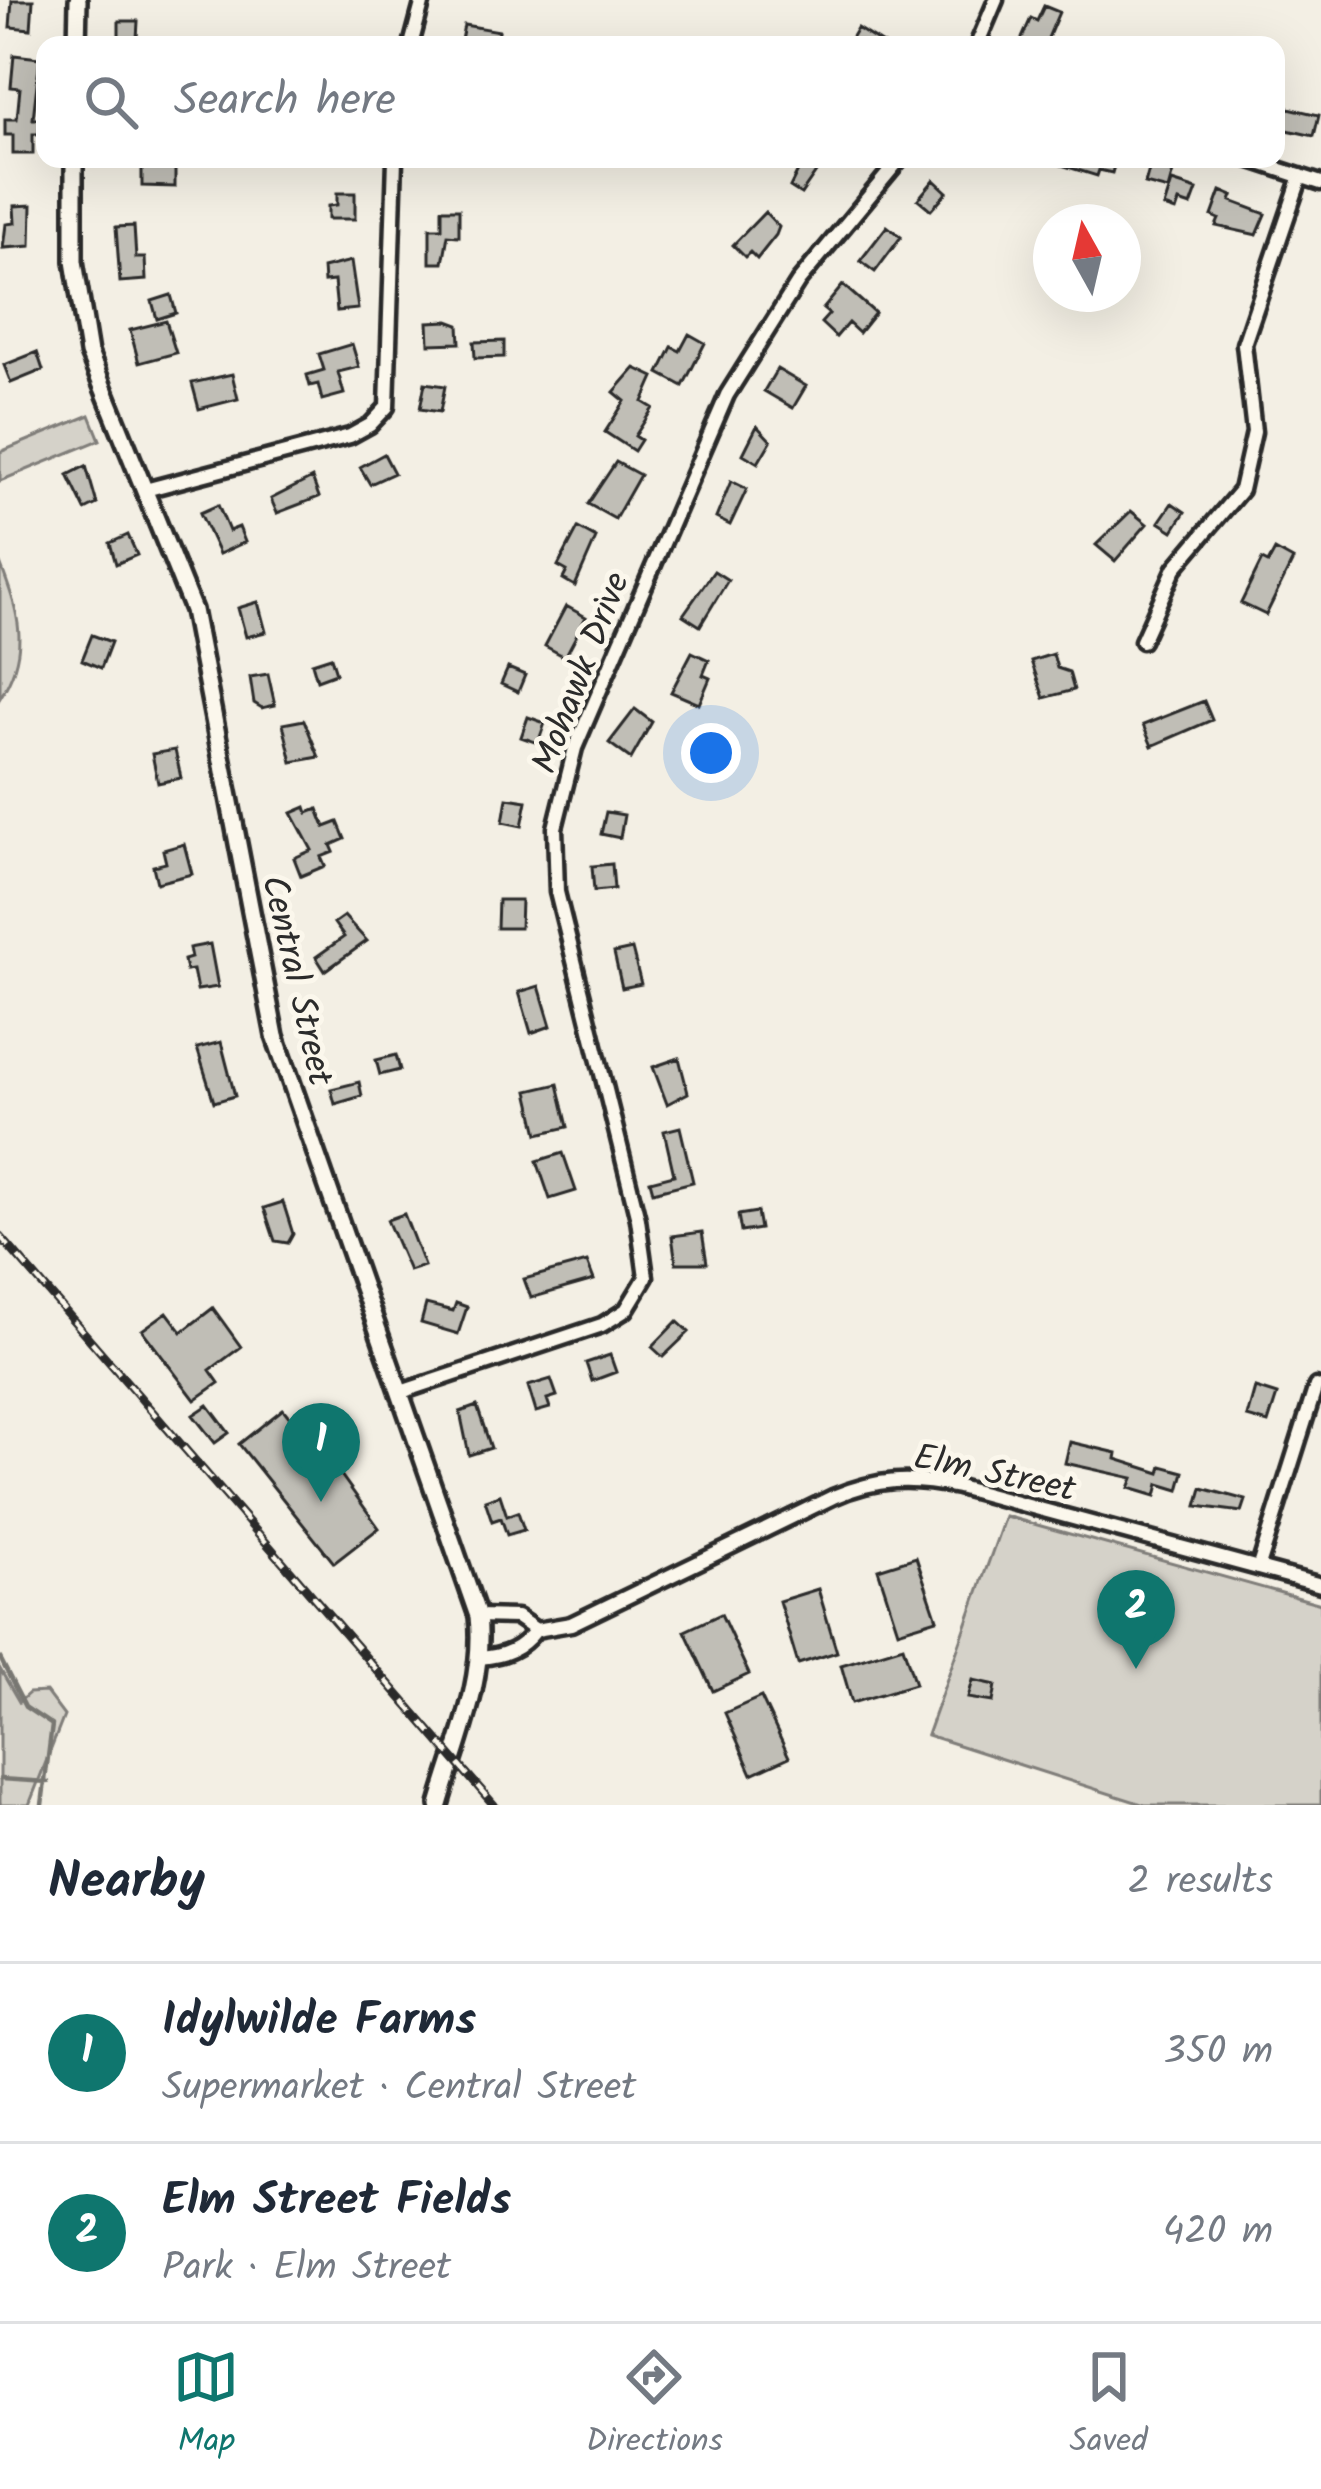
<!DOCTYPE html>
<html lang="en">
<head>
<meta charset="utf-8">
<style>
	:root { --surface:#fff; --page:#f6f6f7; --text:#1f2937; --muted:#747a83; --line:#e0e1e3; --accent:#0f766e }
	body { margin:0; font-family:Kalam,sans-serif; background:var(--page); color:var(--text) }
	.compass { position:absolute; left:1033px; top:204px; width:108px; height:108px; border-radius:50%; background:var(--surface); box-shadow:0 12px 48px #0002; rotate:352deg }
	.you { position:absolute; left:711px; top:753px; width:42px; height:42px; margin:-30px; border:9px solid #fff; border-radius:50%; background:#1a73e8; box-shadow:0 0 0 18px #1a73e833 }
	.badge { display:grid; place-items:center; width:78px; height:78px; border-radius:50%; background:var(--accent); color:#fff; font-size:39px; font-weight:700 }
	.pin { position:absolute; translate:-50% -99px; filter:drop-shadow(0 3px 6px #0008) }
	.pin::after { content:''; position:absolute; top:63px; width:42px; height:36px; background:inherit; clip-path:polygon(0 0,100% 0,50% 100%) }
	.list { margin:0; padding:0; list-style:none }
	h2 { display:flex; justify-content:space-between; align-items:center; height:156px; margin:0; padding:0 48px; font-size:51px }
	h2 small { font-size:39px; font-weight:400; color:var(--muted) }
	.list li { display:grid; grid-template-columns:78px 1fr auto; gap:36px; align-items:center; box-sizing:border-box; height:180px; padding:0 48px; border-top:3px solid var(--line) }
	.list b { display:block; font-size:45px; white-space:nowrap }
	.list p { margin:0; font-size:39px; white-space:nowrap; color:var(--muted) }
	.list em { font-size:39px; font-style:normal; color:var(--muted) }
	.icon { flex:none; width:66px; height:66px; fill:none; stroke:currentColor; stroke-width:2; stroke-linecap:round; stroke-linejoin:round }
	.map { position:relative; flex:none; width:1321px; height:1805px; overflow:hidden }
	.search { position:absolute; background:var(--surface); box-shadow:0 12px 48px #0002; left:36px; right:36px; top:36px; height:132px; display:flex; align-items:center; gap:30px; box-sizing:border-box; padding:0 42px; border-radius:24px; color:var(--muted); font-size:45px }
	.sheet { height:516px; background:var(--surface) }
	nav { display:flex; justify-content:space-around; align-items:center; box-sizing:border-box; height:168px; border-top:3px solid var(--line); background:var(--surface); font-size:33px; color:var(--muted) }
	nav a { display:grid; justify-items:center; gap:6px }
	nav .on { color:var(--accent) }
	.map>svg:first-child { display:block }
	.green { fill:#d5d2c9; stroke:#807e7a; stroke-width:3 }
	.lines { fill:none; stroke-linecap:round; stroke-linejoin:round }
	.stream { stroke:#787772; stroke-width:4.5 }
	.building { fill:#c0beb6; stroke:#2b2b2b; stroke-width:3 }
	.minor-casing { stroke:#2b2b2b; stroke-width:21 }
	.tertiary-casing { stroke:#2b2b2b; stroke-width:24 }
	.minor { stroke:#fbf7ec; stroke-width:12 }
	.tertiary { stroke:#fbf7ec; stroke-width:15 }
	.rail-casing { stroke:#2b2b2b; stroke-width:9 }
	.rail { stroke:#fbf7ec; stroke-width:4.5; stroke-dasharray:14; stroke-linecap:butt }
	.labels { text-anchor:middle; stroke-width:10; stroke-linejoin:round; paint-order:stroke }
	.street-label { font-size:36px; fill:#2b2b2b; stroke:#fbf7ec }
</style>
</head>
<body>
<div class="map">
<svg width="1321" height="1805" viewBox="0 0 1321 1805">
	<rect width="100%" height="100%" fill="#f3efe4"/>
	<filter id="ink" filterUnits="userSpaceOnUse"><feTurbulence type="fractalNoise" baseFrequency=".00833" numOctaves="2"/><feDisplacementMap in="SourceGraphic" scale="24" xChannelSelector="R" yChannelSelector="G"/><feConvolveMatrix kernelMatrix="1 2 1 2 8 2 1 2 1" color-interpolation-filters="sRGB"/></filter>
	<g filter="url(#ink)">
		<path class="green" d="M90,415L100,440L0,481V452Z
			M0,563C19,613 31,650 0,698Z
			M1005,1516L1321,1604V1805H1145L927,1735Z
			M0,1669L19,1702L29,1693L46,1692L64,1716L29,1805H0Z"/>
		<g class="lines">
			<path class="stream" d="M0,1658L25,1707L52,1725L42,1805
				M0,1779L48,1782"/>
		</g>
		<path class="building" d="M12,0H33L31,29L10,27Z
			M1044,6L1059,12L1045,45H1019L1031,18L1037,21Z
			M119,21H138L137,39H119Z
			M464,25L499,31L496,45H460Z
			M857,28L884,45H847Z
			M14,55L40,58L33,119H40L39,134H33V154H13V135H5V119H17L20,88L11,87Z
			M1276,105L1319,115L1314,136L1283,129L1276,123Z
			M151,159H175V187L142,186V166H151Z
			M804,159H825L801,194L790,187Z
			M1042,159H1116L1112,173L1099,170L1097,176Z
			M1150,166L1173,172L1168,190L1145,184Z
			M934,180L947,192L931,210L918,199Z
			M1172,182L1197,190L1191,206L1179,202L1176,211L1164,207Z
			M1221,191L1233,196L1231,201L1266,214L1257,235L1216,226L1219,219L1212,216Z
			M337,193H355V219H328V206L337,205Z
			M32,205L31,246L3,248L6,224L15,223L14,206Z
			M442,209H459V236L448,235L443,263H430V228H442Z
			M765,212L779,227L776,235L757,259L750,252L745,257L733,245Z
			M134,226L136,258H145L146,280L120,282L116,227Z
			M887,226L901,237L875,272L860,261Z
			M351,261L358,309L337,311L334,281L324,282L323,268Z
			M843,285L875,313L859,333L848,323L836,337L821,323L829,314L823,309Z
			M171,295L176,313L157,319L152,301Z
			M166,321L176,353L139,363L130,330Z
			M448,321L459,325L460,343L429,344L428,322Z
			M689,334L705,343L683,386L659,373L672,347L680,351Z
			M504,341V357L475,358L474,342Z
			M352,344L359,367L338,372L344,394L322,400L318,384L310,386L307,375L324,370L319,354Z
			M37,352L43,370L11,383L4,365Z
			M635,368L654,377L643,402L653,408L635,436L641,440L634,451L605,432L625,401L614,392Z
			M777,369L806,386L793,408L764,391Z
			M232,374L238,399L199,409L192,383Z
			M425,383L445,386L440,412L420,409Z
			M757,426L771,441L758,463L743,454Z
			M384,454L394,473L370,484L360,467Z
			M616,462L640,475L615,519L588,504Z
			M86,466L97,504L85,510L68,475Z
			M312,478L319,497L277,513L271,499Z
			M731,481L747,489L730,525L716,518Z
			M1172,503L1185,512L1173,531L1159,522Z
			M218,505L229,531L239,527L245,542L219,554L200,513Z
			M1131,511L1147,524L1115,561L1096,545Z
			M578,528L596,538L575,586L563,579L567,571L558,566Z
			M128,535L137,555L116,564L110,543Z
			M1275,550L1293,560L1266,615L1241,603L1262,560L1268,563Z
			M714,571L728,580L700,626L683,615Z
			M258,602L266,632L246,637L238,608Z
			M566,606L586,617L565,657L545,646Z
			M92,635L111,642L101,668L82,660Z
			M692,652L709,660L703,675L710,678L699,704L671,692Z
			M1053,654L1057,668L1069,672L1074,690L1044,698L1031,661Z
			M331,657L336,673L317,680L312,663Z
			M508,668L525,675L518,692L501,684Z
			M268,674L275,705L262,708L254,703L250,677Z
			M1204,701L1212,720L1152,746L1143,725Z
			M635,709L652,722L631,759L609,743Z
			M528,717L545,723L538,743L521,737Z
			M304,720L319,757L292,762L283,724Z
			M175,750L181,778L158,783L152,754Z
			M507,798L527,801L522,826L503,822Z
			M306,807L308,813L318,809L325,827L338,822L345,839L331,845L334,852L321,857L325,866L301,876L294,858L312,850L292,813Z
			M606,812L624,815L620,838L601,834Z
			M184,844L192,874L157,883L153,866L166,863L163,850Z
			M612,864L614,889L594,891L592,866Z
			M498,900H521L520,928H497Z
			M344,916L367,941L325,971L316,957L344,937L334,923Z
			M210,944L218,987L197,990L193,970L186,971L184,960L191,958L189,948Z
			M632,949L641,984L622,988L614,953Z
			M539,986L551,1026L531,1033L519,992Z
			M221,1042L235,1096L214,1102L197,1048Z
			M396,1055L400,1070L380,1075L376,1060Z
			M679,1058L688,1093L667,1104L653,1067Z
			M359,1082L362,1096L335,1104L331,1089Z
			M558,1084L568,1127L538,1134L528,1091Z
			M680,1127L693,1182L653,1192L650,1181L674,1175L664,1131Z
			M563,1153L576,1191L550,1199L537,1161Z
			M283,1202L293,1234L288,1243L275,1241L264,1208Z
			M757,1212L760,1229L741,1232L738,1215Z
			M404,1214L424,1266L409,1271L387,1220Z
			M702,1232L707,1263H676L672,1236Z
			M587,1262L594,1280L531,1298L524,1279Z
			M456,1303L467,1307L458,1334L421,1323L426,1304L453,1311Z
			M213,1308L241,1347L210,1370L219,1383L195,1400L142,1330L167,1312L182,1332Z
			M677,1321L689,1332L663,1357L652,1347Z
			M610,1355L616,1372L592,1381L586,1363Z
			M551,1379L557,1396L547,1399L550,1408L536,1412L528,1386Z
			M1255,1388L1277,1395L1268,1423L1247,1417Z
			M208,1405L229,1433L215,1443L193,1415Z
			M477,1406L491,1448L469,1455L460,1412Z
			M283,1409L318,1453L323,1450L379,1528L334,1563L239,1444Z
			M1070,1442L1117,1453L1116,1459L1160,1473L1162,1466L1184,1472L1179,1490L1159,1484L1156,1496L1129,1488L1133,1478L1065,1463Z
			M1202,1488L1246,1500L1242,1512L1197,1506Z
			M500,1495L507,1516L518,1512L524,1530L507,1535L501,1518L492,1521L485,1500Z
			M916,1557L937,1619L898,1631L878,1569Z
			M818,1589L837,1652L798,1664L779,1601Z
			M721,1614L749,1674L713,1691L685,1631Z
			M903,1646L915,1684L852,1703L841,1665Z
			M973,1680L996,1685L993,1702L968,1698Z
			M761,1697L789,1757L752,1774L725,1713Z"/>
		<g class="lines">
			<defs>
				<path id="minor" d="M411,45L423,0
					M977,45L996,0
					M1248,159L1321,183
					M145,490L350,436L370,425L387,407L395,159
					M1142,641L1175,568L1241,490L1254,432L1244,344L1301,176
					M401,1392L602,1325L626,1310L646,1277L638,1219L557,892L555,828L575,748L727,395L798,282L900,159
					M1259,1566L1316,1386
					M478,1616L517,1617L536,1630L571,1624L833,1497C877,1478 911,1477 958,1487L1321,1585
					M480,1658C505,1656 521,1649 536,1630"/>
				<path id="tertiary" d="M77,45L78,0
					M74,159V261L89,353L193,610L275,1036L478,1616C485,1682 457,1742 439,1805"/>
			</defs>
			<use href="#minor" class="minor-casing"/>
			<use href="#tertiary" class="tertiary-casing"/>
			<use href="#minor" class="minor"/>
			<use href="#tertiary" class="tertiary"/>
			<defs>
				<path id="rail" d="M0,1236L494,1805"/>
			</defs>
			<use href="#rail" class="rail-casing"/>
			<use href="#rail" class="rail"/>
		</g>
	</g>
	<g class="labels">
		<g class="street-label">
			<text transform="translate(579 672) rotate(-69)" y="13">Mohawk Drive</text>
			<text transform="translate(299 980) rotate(77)" y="13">Central Street</text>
			<text transform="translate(995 1471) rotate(12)" y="13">Elm Street</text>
		</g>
	</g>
</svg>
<svg class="compass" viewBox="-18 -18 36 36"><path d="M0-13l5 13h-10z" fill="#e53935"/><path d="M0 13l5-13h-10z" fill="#747a83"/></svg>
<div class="you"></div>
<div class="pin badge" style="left:321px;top:1502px">1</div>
<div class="pin badge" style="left:1136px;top:1669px">2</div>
<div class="search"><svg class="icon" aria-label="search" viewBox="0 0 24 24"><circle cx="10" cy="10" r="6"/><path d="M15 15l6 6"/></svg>Search here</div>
</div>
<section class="sheet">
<h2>Nearby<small>2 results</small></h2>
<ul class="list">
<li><span class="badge">1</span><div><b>Idylwilde Farms</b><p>Supermarket · Central Street</p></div><em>350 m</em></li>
<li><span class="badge">2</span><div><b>Elm Street Fields</b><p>Park · Elm Street</p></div><em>420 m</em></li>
</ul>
</section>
<nav>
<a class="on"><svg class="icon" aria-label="map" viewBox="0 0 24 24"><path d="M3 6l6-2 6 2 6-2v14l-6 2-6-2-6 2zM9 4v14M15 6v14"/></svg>Map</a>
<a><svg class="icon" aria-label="directions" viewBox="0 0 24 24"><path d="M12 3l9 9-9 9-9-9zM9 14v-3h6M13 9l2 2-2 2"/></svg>Directions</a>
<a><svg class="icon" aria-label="saved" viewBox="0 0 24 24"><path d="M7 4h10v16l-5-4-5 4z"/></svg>Saved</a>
</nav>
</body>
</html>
